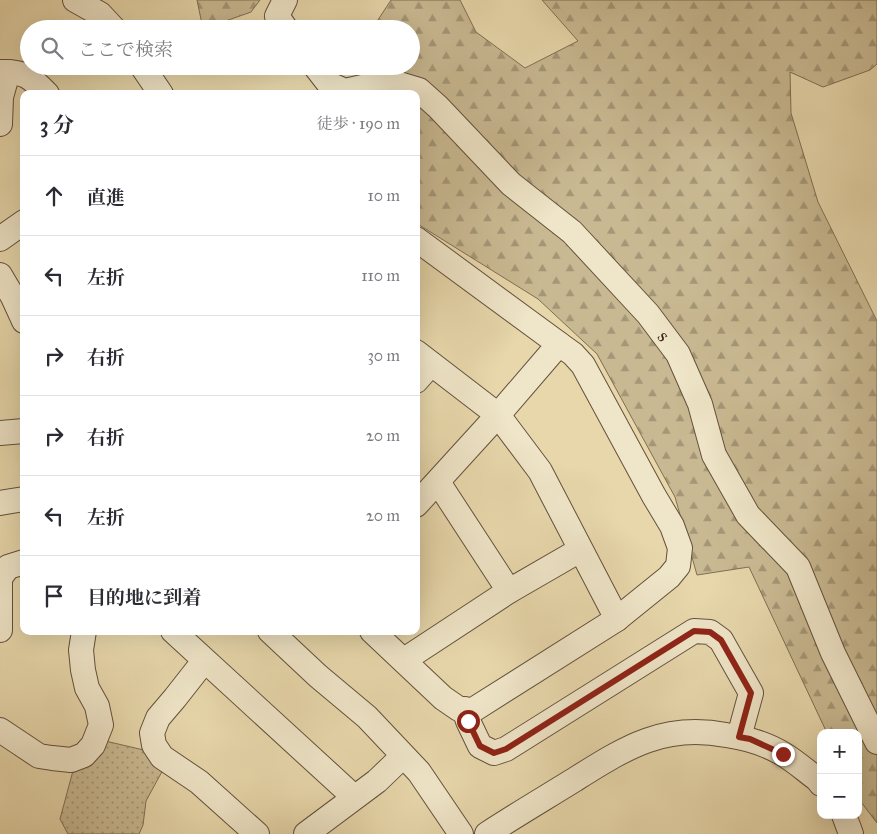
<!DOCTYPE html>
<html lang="ja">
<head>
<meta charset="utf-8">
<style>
	:root { --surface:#fff; --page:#f2f2f3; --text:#2b2b33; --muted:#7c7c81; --line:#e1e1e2 }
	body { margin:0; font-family:"IM FELL Great Primer","Noto Serif JP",serif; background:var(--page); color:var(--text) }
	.controls { position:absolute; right:15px; bottom:15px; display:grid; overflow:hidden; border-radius:10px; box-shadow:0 5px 20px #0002 }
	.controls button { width:45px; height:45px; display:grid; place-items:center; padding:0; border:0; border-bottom:1px solid var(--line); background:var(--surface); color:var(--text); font:25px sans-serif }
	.stop { position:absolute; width:15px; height:15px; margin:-11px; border:4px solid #8f2418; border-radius:50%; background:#fff }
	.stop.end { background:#8f2418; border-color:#fff; box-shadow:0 1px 5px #0008 }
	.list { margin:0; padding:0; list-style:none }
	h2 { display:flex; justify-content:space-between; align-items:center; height:65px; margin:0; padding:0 20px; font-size:21px }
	h2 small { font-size:16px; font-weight:400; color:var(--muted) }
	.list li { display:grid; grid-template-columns:32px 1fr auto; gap:15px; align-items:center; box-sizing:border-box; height:80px; padding:0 20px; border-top:1px solid var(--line) }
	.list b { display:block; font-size:19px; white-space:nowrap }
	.list em { font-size:16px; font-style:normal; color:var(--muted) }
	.icon { flex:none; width:28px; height:28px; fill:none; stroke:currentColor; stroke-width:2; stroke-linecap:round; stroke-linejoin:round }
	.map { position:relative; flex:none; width:877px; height:834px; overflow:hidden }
	.search { position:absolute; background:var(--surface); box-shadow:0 5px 20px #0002; left:20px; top:20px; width:400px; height:55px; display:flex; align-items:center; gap:12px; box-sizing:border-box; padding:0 18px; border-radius:28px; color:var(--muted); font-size:19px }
	.panel { position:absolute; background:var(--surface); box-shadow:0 5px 20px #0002; left:20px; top:90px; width:400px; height:545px; border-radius:10px }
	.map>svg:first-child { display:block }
	.grass { fill:url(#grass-dots); stroke:#806e54 }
	.forest { fill:url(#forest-firs); stroke:#806e54 }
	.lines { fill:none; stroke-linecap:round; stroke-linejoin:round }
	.minor-casing { stroke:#64513c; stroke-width:26 }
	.minor { stroke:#efe5c8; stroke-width:24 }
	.route { stroke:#8f2418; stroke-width:6 }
	.labels { text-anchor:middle; stroke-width:4.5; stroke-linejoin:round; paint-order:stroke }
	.street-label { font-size:20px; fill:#382417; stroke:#efe5c8 }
</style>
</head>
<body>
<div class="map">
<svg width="877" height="834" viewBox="0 0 877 834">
	<defs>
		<pattern id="grass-dots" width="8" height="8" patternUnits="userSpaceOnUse" patternTransform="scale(1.25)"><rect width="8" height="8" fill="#c9b992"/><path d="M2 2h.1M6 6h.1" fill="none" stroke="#a49676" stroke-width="1.8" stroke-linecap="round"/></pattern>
		<pattern id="forest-firs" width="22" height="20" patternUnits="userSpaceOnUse" patternTransform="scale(1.25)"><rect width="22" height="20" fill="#c9b992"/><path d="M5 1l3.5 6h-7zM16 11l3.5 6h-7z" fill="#a49676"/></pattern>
	</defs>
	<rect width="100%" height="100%" fill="#e7d7ab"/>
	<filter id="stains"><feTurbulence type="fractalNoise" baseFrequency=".004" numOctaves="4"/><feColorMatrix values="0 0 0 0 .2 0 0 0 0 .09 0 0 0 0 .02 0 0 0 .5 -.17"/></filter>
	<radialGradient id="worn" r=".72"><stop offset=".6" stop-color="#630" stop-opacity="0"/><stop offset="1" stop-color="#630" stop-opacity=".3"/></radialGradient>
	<path class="grass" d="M101,740L148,751L165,766L146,801L143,825L139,834H68L60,819L74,767Z"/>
	<path class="forest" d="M197,0H260L251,12L203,29Z
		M391,0H460L476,32L525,68L578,41L542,0H877V64L870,70L823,87L790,72L791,113L818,202L877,321V823L858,798V733H827L749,567L697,575L675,497L597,354L538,299L416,223V94H364L367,66H411V29H372Z"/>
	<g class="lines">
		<defs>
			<g id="minor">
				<path d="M75,0L100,14L114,29"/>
				<path d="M285,0L277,16L286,29"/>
				<path d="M142,66L161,94"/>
				<path id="s1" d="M315,66L329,84L345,91L389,81L419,90L438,107L511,184L572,232L648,314L678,354L700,404L714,455L748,515L798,567L833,653L877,742"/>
				<path d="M0,72C25,71 31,77 47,94"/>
				<path d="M0,124L1,97L8,72"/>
				<path d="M0,239L24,222"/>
				<path d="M416,239L559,344L498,415L416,505"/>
				<path d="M0,275L13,297L24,321"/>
				<path d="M416,352L498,415L540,471L617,619"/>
				<path d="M416,381L431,364"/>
				<path d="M0,433L24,431"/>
				<path d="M438,482L509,591"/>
				<path d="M0,503L24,499"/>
				<path d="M0,630V578L8,567L24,562"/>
				<path d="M173,631L354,797"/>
				<path d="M270,631L318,676L367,717L419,772L461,834"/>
				<path d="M372,631L443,698L459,709L473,710L617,619L669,577L678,566L680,548L672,526L654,496L583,365L573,354L559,344"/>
				<path d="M404,660L509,591L580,550"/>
				<path d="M204,661L175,698L158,718L152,733L154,745L162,757L199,782L257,834"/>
				<path d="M464,709L468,721L480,746L494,753L506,749L694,631L710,632L721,640L751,693L739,737"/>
				<path d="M0,730L39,756L52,758L71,760L84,755L93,745L101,725L97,706L87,688L83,670L81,650L84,631"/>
				<path d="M844,815L851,834"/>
				<path d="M306,834L377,781L403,756"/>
				<path d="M487,834C516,815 545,798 574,780C625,748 663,723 726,735C746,738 765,743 783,754C795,761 806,771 817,779L821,784"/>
			</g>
		</defs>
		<use href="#minor" class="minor-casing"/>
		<use href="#minor" class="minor"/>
	</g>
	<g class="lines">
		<path class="route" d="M468,721L480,746L494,753L506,749L694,631L710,632L721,640L751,693L739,737L750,739L783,754"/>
	</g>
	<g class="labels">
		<g class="street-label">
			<text dy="7" stroke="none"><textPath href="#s1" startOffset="465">s</textPath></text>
		</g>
	</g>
	<rect width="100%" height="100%" filter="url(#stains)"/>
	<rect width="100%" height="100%" fill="url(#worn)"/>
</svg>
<div class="controls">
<button>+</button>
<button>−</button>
</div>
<div class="stop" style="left:468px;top:721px"></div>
<div class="stop end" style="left:783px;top:754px"></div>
<div class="search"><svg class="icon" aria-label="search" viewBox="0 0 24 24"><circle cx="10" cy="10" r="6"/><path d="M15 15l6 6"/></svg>ここで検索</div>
<section class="panel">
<h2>3 分<small>徒歩 · 190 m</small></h2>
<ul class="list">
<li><svg class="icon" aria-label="ahead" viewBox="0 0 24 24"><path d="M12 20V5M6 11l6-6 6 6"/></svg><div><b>直進</b></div><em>10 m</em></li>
<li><svg class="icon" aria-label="left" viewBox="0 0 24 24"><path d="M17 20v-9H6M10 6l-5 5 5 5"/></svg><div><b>左折</b></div><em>110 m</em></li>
<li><svg class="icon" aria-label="right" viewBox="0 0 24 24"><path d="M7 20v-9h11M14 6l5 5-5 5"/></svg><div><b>右折</b></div><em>30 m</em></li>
<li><svg class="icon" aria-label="right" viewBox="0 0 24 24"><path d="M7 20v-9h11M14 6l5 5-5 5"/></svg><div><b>右折</b></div><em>20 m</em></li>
<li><svg class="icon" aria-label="left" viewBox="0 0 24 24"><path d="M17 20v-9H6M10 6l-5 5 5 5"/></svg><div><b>左折</b></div><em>20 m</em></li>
<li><svg class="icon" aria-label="arrive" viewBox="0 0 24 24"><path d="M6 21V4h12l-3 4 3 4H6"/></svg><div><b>目的地に到着</b></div></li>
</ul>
</section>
</div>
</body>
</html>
